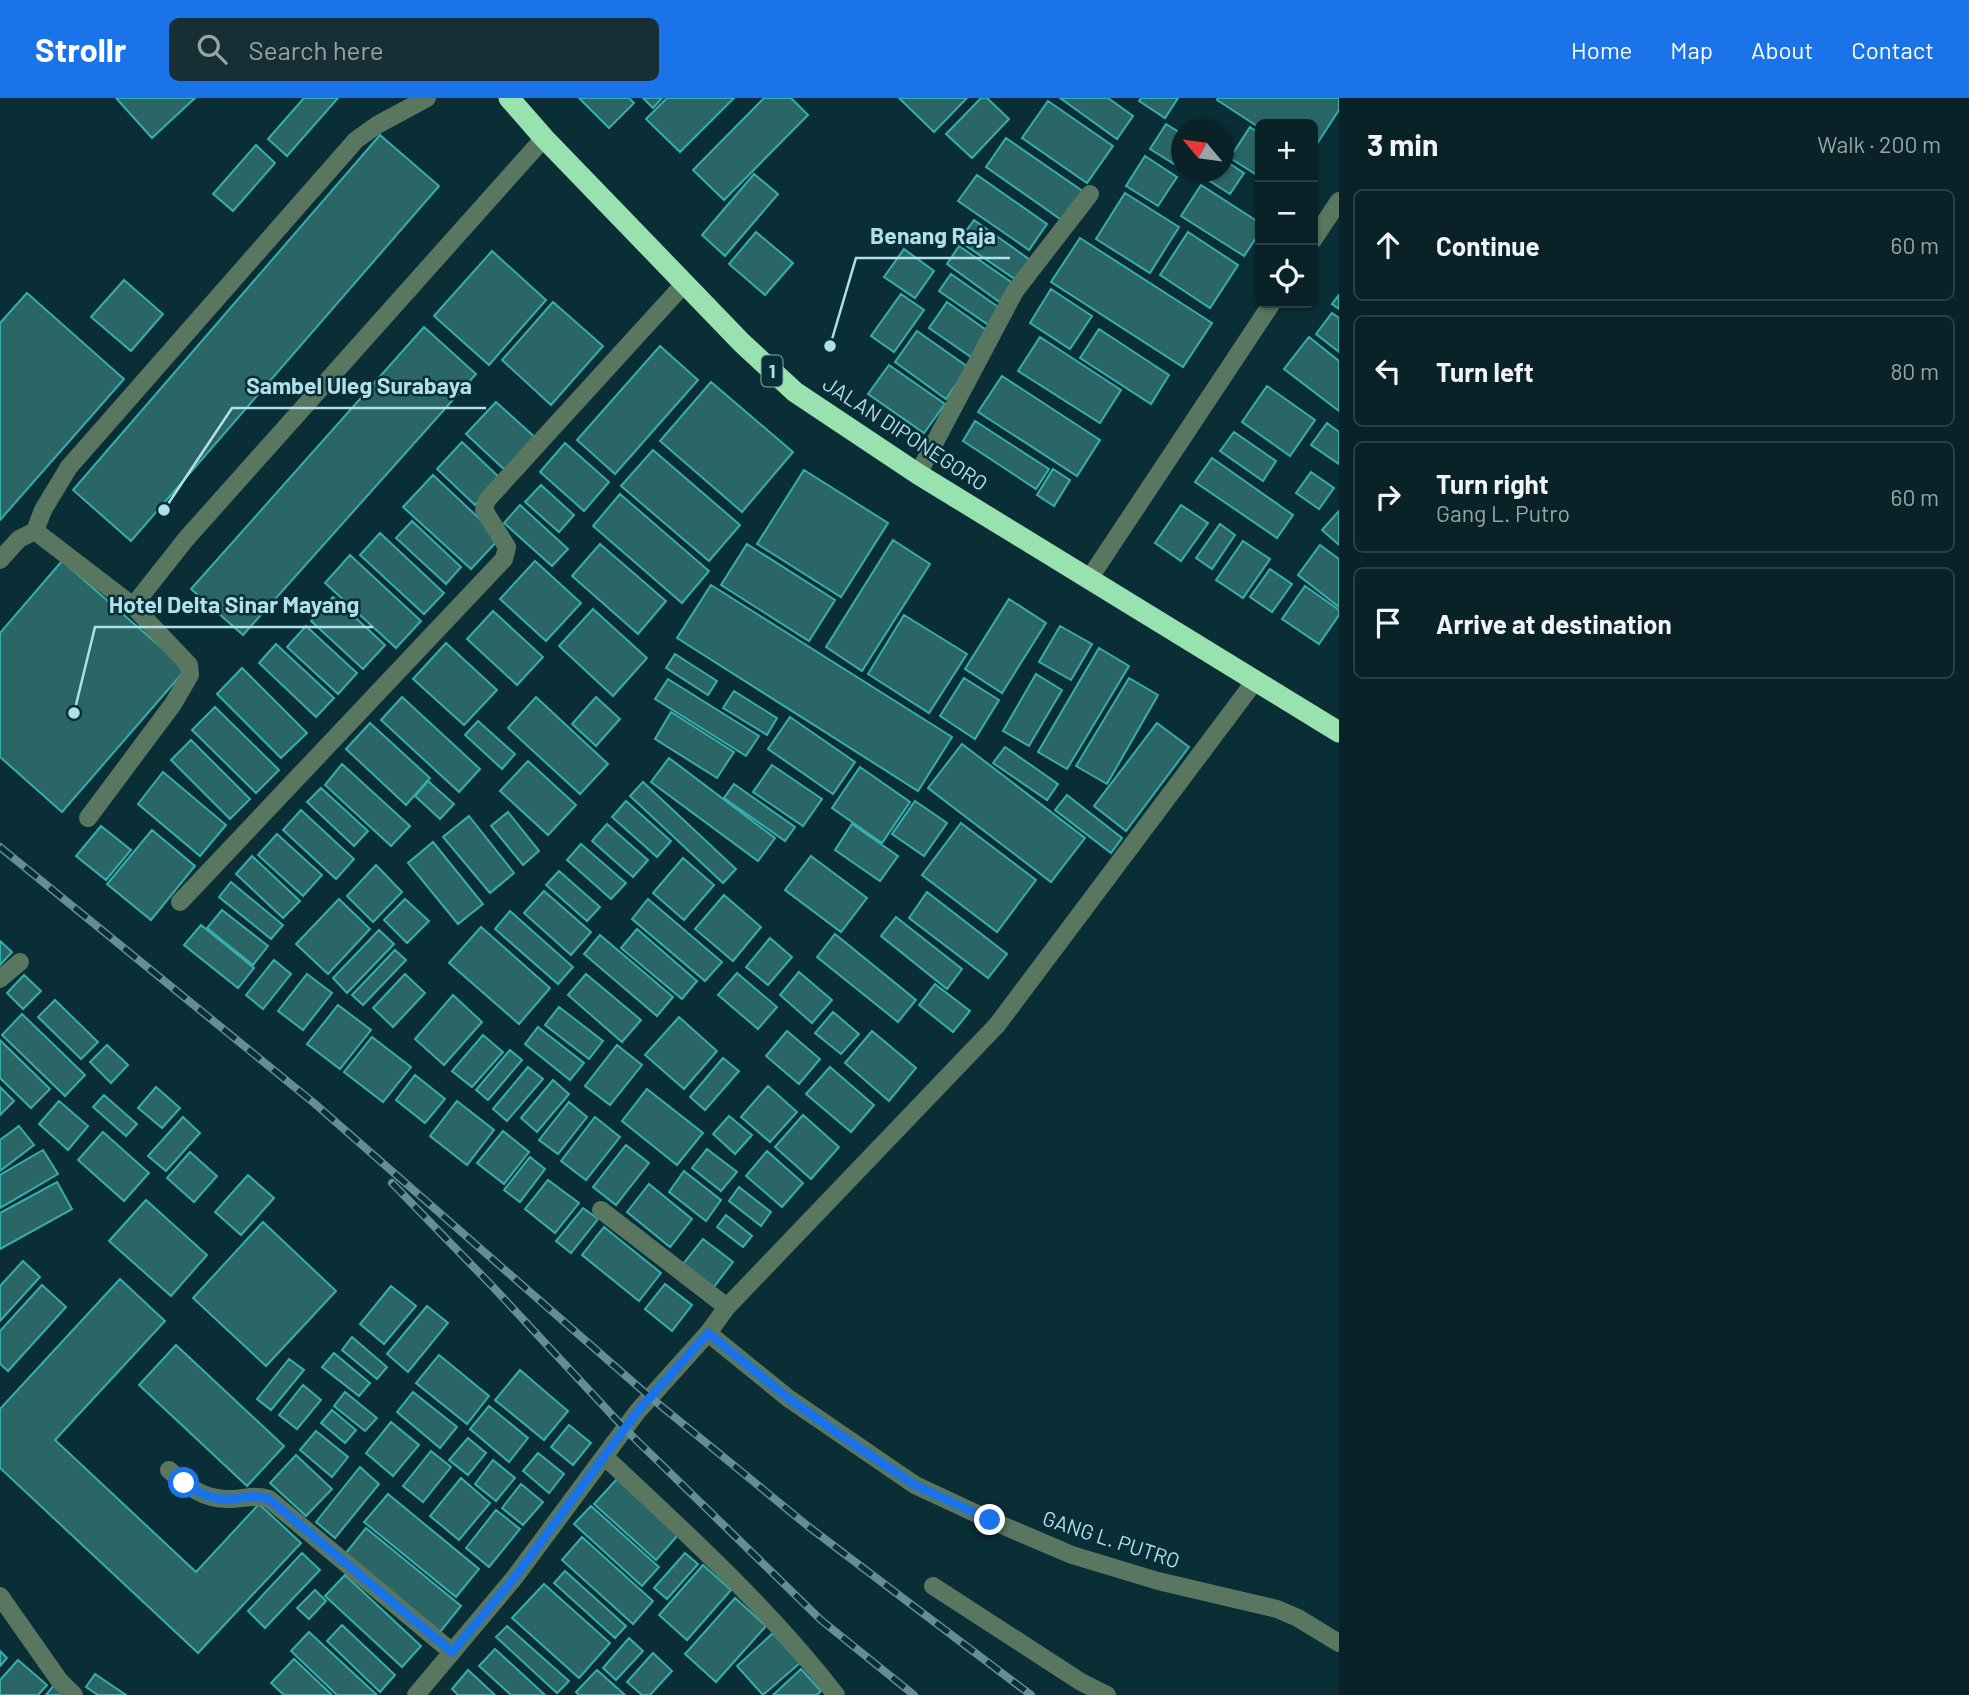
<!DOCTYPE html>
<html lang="en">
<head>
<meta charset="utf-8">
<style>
	:root { --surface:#082228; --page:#162f34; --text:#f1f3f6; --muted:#98a4a8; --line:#293f45; --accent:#1a73e8 }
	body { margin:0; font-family:Barlow,sans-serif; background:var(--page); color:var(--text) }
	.controls { position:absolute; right:21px; top:21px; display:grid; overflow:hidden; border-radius:10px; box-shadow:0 2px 5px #0004 }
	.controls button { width:63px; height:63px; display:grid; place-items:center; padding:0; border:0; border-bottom:2px solid var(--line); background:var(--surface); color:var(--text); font:35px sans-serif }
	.compass { position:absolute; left:1171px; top:21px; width:63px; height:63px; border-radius:50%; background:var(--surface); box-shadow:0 2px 5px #0004; rotate:299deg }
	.stop { position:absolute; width:21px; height:21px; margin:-16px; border:5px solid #1a73e8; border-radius:50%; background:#fff }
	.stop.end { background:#1a73e8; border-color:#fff; box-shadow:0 2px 7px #0008 }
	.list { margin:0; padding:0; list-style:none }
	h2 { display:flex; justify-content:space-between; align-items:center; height:91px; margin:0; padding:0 28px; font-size:30px }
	h2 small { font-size:23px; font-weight:400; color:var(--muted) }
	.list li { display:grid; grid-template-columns:46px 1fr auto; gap:21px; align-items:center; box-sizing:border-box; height:112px; margin:0 14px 14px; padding:0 14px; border:2px solid var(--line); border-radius:10px }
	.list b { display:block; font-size:26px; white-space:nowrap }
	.list p { margin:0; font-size:23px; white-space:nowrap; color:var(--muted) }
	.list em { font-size:23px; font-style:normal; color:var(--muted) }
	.icon { flex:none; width:38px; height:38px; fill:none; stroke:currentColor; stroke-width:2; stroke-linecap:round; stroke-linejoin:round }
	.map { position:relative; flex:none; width:1339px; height:1597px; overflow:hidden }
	header { display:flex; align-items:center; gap:42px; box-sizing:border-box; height:98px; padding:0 35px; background:var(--accent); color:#fff }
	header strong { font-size:33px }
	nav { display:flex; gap:38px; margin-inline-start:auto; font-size:24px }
	.search { width:490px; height:63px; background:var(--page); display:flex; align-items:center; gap:18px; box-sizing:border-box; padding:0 24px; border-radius:10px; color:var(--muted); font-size:26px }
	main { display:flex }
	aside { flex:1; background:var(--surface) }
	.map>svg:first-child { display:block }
	.building { fill:#2a6665; stroke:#36aead; stroke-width:2 }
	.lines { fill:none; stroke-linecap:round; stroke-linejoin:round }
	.minor { stroke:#597661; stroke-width:18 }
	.highway { stroke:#98e2af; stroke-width:21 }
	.rail-casing { stroke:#638e97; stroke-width:8 }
	.rail { stroke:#0a2e35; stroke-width:5; stroke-dasharray:16; stroke-linecap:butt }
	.route { stroke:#1a73e8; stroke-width:9 }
	.labels { text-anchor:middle; stroke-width:5; stroke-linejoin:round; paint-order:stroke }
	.shield { fill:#0a2e35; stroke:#7eabb4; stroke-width:2 }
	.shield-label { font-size:19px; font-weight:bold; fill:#b0e0eb }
	.street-label { font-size:21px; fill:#b0e0eb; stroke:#0a2e35 }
	.leader { fill:none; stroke:#b0e0eb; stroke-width:2.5 }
	.callout-dot { fill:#b0e0eb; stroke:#0a2e35; stroke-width:2.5 }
	.callout-label { font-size:23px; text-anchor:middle; font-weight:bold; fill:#b0e0eb; stroke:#0a2e35; stroke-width:5; stroke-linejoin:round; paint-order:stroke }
</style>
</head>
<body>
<header>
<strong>Strollr</strong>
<div class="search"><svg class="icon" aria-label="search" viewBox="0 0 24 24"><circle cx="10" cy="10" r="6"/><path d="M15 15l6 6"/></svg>Search here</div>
<nav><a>Home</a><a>Map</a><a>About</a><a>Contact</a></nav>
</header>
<main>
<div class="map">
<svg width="1339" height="1597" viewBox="0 0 1339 1597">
	<rect width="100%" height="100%" fill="#0a2e35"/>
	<path class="building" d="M116,0H195L152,40Z
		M304,0H338L287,58L268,41Z
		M579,0H629L634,5L609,30Z
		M643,0H662L653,10Z
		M667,0H734L680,54L646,21Z
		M764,0H791L808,17L724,102L693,72Z
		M899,0H967L934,34Z
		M981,0H987L1009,21L972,60L946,36Z
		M1060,0H1108L1133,18L1117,41Z
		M1141,0H1178L1165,20L1139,3Z
		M1218,0H1339V12L1313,52V26H1260V30L1217,2Z
		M1048,3L1113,48L1087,85L1022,40Z
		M1166,26L1182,36V71L1150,51Z
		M1250,29L1260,36V79L1230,60Z
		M380,37L439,88L131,443L73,392Z
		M1006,40L1084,94L1063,123L986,69Z
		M256,47L275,65L233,113L213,96Z
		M1145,58L1177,79L1158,108L1126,88Z
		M1224,62L1244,75L1230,96L1205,80L1209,74H1224Z
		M754,76L778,96L725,158L702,137Z
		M977,77L1047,126L1029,152L958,103Z
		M1201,87L1260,125V134L1244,158L1181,118Z
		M1125,95L1179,129L1150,175L1096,141Z
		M974,122L1033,164L1019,184L959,143Z
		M756,134L793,165L765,197L729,166Z
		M1188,134L1238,167L1210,210L1160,177Z
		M1080,140L1212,225L1183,269L1051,184Z
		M959,148L1014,186L1001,205L947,166Z
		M904,151L934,173L915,200L884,179Z
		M492,153L546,202L489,267L434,218Z
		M951,176L1001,211L990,228L939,193Z
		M124,182L163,216L131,253L91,219Z
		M1051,191L1092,218L1070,251L1030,225Z
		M27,195L124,281L0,422V225Z
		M901,196L924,212L894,254L871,238Z
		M1339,197V211L1332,206Z
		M553,204L603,248L551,307L502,262Z
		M947,204L989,234L971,259L929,230Z
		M1332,215L1339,220V254L1316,236Z
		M424,229L476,276L243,537L191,491Z
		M1099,231L1169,277L1151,306L1080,260Z
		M917,233L968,269L946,301L895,264Z
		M1040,239L1121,292L1100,325L1018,273Z
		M1309,239L1339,263V313L1284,271Z
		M660,248L698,282L615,376L577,342Z
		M889,267L945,306L924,335L868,296Z
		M1002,278L1100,342L1077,378L978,314Z
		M711,284L793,354L742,414L660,343Z
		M1267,288L1315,322L1290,358L1242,324Z
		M496,304L537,341L507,374L466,336Z
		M975,323L1049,371L1036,391L963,343Z
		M1327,325L1339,334V366L1311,347Z
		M1234,334L1276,363L1263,383L1220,353Z
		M462,344L500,380L475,407L437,371Z
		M565,345L609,384L584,413L540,374Z
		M653,352L740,427L709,463L621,388Z
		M1212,360L1293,417L1277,440L1195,384Z
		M1053,371L1070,382L1054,408L1037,397Z
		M804,372L888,425L841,499L757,446Z
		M1311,374L1334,390L1319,411L1296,395Z
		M433,377L500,440L471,471L403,409Z
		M541,387L574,417L559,434L525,404Z
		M620,396L709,473L682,505L593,428Z
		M520,407L568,451L552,468L504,425Z
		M1181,407L1208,425L1181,463L1155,445Z
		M1339,413V447L1322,432Z
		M412,423L461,469L446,486L396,440Z
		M1220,426L1235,437L1212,471L1196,460Z
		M380,435L444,495L424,516L360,457Z
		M893,442L930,466L862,573L826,549Z
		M1243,443L1270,461L1243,500L1216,482Z
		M600,446L666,503L638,536L572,478Z
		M747,446L835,502L809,543L721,487Z
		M1320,447L1339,461V509L1298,477Z
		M350,457L421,523L396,550L325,485Z
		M62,463L186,571L62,714L0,659V535Z
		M535,463L581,505L546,543L500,501Z
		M1270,471L1292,486L1272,514L1250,499Z
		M711,487L952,639L918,693L677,540Z
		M1305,488L1339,512V517L1319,546L1282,521Z
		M333,499L385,547L363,571L311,523Z
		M1009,501L1046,525L1002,595L965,571Z
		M593,511L647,560L613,598L559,548Z
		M493,513L543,559L517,587L467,541Z
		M904,517L967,556L929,615L868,576Z
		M306,528L357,575L338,596L287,549Z
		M1060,528L1092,546L1071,582L1039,564Z
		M446,545L497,592L464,627L413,581Z
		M276,546L334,600L316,619L259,565Z
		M1099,550L1129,568L1067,671L1038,654Z
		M675,556L717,583L708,597L666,570Z
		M242,570L307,635L281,660L217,596Z
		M1036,576L1062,592L1029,648L1003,633Z
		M964,580L999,602L975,641L940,618Z
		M1129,580L1158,597L1107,686L1076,668Z
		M668,581L759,638L746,658L655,601Z
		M734,593L777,620L767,637L723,610Z
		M402,599L480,671L459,694L381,622Z
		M536,599L608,666L580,696L508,630Z
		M596,599L620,621L596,648L572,626Z
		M215,609L279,672L256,695L192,632Z
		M671,614L734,654L717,680L655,641Z
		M790,619L855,664L833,696L768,651Z
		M478,623L515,656L502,671L465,637Z
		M370,625L430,680L406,707L346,651Z
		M1157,625L1189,649L1126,733L1094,708Z
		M191,642L250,701L230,721L171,662Z
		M962,646L1085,740L1051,784L928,690Z
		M1005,649L1058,686L1047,702L993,665Z
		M669,660L775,740L758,763L651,684Z
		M528,663L576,707L548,737L500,693Z
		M342,666L410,728L391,748L325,687Z
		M772,667L822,701L803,728L753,694Z
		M860,669L910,704L882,745L832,710Z
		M163,674L226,727L200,758L138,706Z
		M428,683L454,706L440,721L415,698Z
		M643,684L736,771L723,785L630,698Z
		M734,686L795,729L785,743L724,700Z
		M321,690L368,733L354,748L307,704Z
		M1067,697L1122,740L1111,755L1055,712Z
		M626,703L671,743L657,759L612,719Z
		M915,703L947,725L924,758L892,736Z
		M301,712L354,761L336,781L283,732Z
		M508,714L539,753L523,767L491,728Z
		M469,718L514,775L490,795L443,739Z
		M961,725L1036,782L997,834L922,777Z
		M607,726L648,762L633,779L592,743Z
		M852,726L898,758L880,783L835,752Z
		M101,728L131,752L106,782L76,758Z
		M152,732L195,768L151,822L107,786Z
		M277,736L322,777L303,798L258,757Z
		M433,744L483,806L458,826L408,765Z
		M581,746L626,785L611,801L567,762Z
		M252,758L300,803L283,820L236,776Z
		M811,758L867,800L841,834L785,792Z
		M683,760L714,787L684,822L653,795Z
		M376,767L402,794L373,824L347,798Z
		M559,773L600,809L587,823L546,787Z
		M231,784L283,827L271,841L219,799Z
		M544,793L591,834L571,857L524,815Z
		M927,794L1007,856L988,880L909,820Z
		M724,797L761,829L733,863L695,831Z
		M339,801L370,831L328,876L296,846Z
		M405,801L429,823L407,845L384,822Z
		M648,801L722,864L705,883L632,821Z
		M222,812L268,848L253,867L207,830Z
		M510,813L573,869L558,886L495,831Z
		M896,819L962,871L947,891L881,838Z
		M201,827L254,870L238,890L184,847Z
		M481,829L550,890L519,926L449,865Z
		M637,831L697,883L682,901L621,850Z
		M379,832L394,846L347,895L333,880Z
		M835,836L916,902L898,924L817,859Z
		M600,837L673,899L657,918L584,856Z
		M770,840L792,859L768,887L746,869Z
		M0,843L12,854L0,867Z
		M395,852L406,862L363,907L352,897Z
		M274,862L291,876L263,911L246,897Z
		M799,874L832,902L812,925L780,897Z
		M737,875L777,909L758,931L718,897Z
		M307,876L332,895L303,932L278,913Z
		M405,876L425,895L393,929L373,910Z
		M586,876L641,922L622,944L568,897Z
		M24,877L41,893L23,911L7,895Z
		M935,886L970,913L953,934L919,907Z
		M453,897L482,924L444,967L415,941Z
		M55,902L98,944L81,961L38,919Z
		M338,907L371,932L340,971L307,946Z
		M559,909L603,943L589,961L545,927Z
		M833,914L859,936L841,956L815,935Z
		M22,916L85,977L65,998L2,937Z
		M679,919L717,953L684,991L645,957Z
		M538,929L584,965L570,982L525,946Z
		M787,933L820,961L799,986L766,958Z
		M872,933L916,970L889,1003L845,965Z
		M483,937L503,954L472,989L452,973Z
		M372,939L411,969L383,1004L344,974Z
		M0,942L50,991L31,1010L0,980Z
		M107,947L128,967L111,985L90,964Z
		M617,947L642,967L610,1007L585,988Z
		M510,952L522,962L488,1002L476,992Z
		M723,960L739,973L705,1012L690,999Z
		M528,969L543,981L507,1023L493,1011Z
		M830,969L874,1007L851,1034L806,996Z
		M415,977L445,1001L425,1025L396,1002Z
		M553,982L569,996L537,1034L521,1020Z
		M768,988L797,1014L770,1044L741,1019Z
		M0,989L14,1003L0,1017Z
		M156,989L180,1010L162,1030L138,1010Z
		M647,991L703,1035L677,1067L622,1023Z
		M104,997L137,1026L126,1038L93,1009Z
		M59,1003L88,1028L68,1052L39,1026Z
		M457,1003L494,1032L467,1067L430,1038Z
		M569,1004L587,1019L558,1056L539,1042Z
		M803,1017L839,1049L811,1081L775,1049Z
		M729,1018L752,1037L735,1056L713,1036Z
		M183,1019L200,1035L166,1073L148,1058Z
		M595,1019L620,1039L586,1082L561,1063Z
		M19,1028L34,1047L0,1073V1042Z
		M503,1033L529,1054L504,1086L477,1065Z
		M103,1034L149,1075L124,1103L78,1062Z
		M626,1047L649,1065L616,1107L593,1089Z
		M707,1051L737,1074L721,1093L692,1070Z
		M43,1052L58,1076L0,1110V1077Z
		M767,1053L803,1085L782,1109L746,1078Z
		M190,1054L217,1078L194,1104L167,1080Z
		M530,1059L545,1071L520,1104L504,1092Z
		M684,1073L721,1102L706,1123L669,1094Z
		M248,1077L274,1100L241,1137L215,1114Z
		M548,1082L579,1105L555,1135L525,1111Z
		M57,1084L72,1111L0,1151V1115Z
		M649,1086L692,1121L670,1149L627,1114Z
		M739,1089L771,1114L761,1128L729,1103Z
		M146,1102L207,1157L171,1198L109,1143Z
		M583,1110L598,1121L571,1155L556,1143Z
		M726,1117L752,1138L743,1149L717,1129Z
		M263,1124L336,1193L266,1268L193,1200Z
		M604,1129L661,1175L639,1203L582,1157Z
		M703,1141L733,1164L713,1190L683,1166Z
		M23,1163L40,1179L0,1223V1188Z
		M120,1181L165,1223L55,1342L196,1474L259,1406L301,1445L198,1555L0,1370V1311Z
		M665,1186L692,1207L672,1233L645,1211Z
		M42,1187L66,1209L8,1273L0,1266V1233Z
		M391,1188L416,1208L384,1246L360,1226Z
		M427,1208L448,1225L408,1274L387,1256Z
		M352,1239L387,1269L377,1281L342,1252Z
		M176,1247L284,1348L247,1388L139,1287Z
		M334,1255L370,1285L359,1298L322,1269Z
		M439,1257L489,1298L467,1326L416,1285Z
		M289,1261L304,1272L271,1312L257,1301Z
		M520,1272L568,1313L544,1342L495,1302Z
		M303,1287L321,1302L297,1331L279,1317Z
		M345,1294L377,1320L365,1333L334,1308Z
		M413,1294L457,1329L440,1350L397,1314Z
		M489,1308L528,1340L509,1364L470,1331Z
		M332,1312L356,1332L345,1345L321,1325Z
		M391,1324L419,1347L393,1378L366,1355Z
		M569,1327L591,1345L573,1367L551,1349Z
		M316,1333L348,1359L332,1379L300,1352Z
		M468,1340L486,1355L468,1377L449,1362Z
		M431,1353L451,1369L423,1404L403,1388Z
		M538,1355L564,1376L549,1395L523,1373Z
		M296,1357L332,1391L306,1418L270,1385Z
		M493,1362L515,1380L496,1403L475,1386Z
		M360,1369L379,1386L335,1440L316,1424Z
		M461,1380L490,1405L459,1442L430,1418Z
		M617,1381L678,1437L656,1462L594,1406Z
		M521,1386L543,1404L523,1427L502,1410Z
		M388,1396L479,1471L456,1499L364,1424Z
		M591,1408L659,1469L642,1488L574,1426Z
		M496,1412L520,1431L489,1469L466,1450Z
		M366,1430L461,1508L440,1534L345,1456Z
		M582,1439L653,1503L633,1526L562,1462Z
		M302,1455L320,1472L265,1530L248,1513Z
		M685,1455L698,1466L667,1501L654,1490Z
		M703,1467L731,1492L687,1542L659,1517Z
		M565,1473L626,1528L615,1540L554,1485Z
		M345,1477L421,1548L402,1569L325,1498Z
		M544,1486L610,1545L579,1580L512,1520Z
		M315,1492L326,1503L309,1521L297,1510Z
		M735,1500L766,1528L716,1584L685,1556Z
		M342,1527L395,1577L380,1594L327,1543Z
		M507,1528L569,1583L557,1595L496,1539Z
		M309,1534L377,1597H337L291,1553Z
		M773,1535L800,1565L763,1597L737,1568Z
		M629,1540L643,1553L616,1582L603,1570Z
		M495,1551L545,1597H511L479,1568Z
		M0,1553L7,1560L0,1568Z
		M653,1555L672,1573L650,1597H642L627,1584Z
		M294,1561L332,1597H284L271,1585Z
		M18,1562L47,1587L38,1597H0V1582Z
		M801,1571L821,1593L817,1597H773Z
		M468,1572L495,1597H458L452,1591Z
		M597,1572L625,1597H579L576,1594Z
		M95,1576L126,1597H98L86,1589Z
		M54,1587L65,1597H46Z"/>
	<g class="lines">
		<path class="minor" d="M1313,142L1339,103
			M918,376L1015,193L1090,96
			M35,433L133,508L189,567L190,577L173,606L88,720
			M0,462L19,441L35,433L43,412L69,369L356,42L377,27L427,0
			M1089,481L1272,205
			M133,508L186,441L544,40
			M180,804L504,461L507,449L484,412L487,402L685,185
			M0,881L20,864
			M601,1112L727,1209
			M708,1235L788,1300L915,1387L990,1422L1072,1457L1158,1483L1277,1511L1298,1520L1339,1545
			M605,1359C686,1435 768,1509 836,1597
			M169,1372C187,1388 204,1402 230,1401C244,1401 255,1396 269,1401L452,1554
			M933,1488L1081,1584L1107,1597
			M0,1498L59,1582L74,1597
			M416,1597L515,1479L637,1314L708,1235L727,1209L997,927L1255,583"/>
		<path class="highway" d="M509,0L544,40L742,245L795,294L918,376L1339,634"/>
		<defs>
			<path id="rail" d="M0,749L314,1005L650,1299L809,1429L1031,1597
				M392,1085L494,1190L625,1331L821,1522L914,1597"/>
		</defs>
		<use href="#rail" class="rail-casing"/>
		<use href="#rail" class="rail"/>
	</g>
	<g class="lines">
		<path class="route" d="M184,1385C199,1395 212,1402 231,1401C245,1400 256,1396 269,1401L452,1554L515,1479L637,1314L708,1235L788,1300L846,1341L915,1387L990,1422"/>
	</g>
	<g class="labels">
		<rect class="shield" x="761.5" y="257.5" width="21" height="31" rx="5"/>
		<g class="shield-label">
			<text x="772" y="280">1</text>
		</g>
		<g class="street-label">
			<text transform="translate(905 336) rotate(33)" y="7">JALAN DIPONEGORO</text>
			<text transform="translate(1111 1442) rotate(18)" y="7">GANG L. PUTRO</text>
		</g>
	</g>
	<path class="leader" d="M830 248L856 160H1010M164 412L232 310H486M74 615L95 529H373"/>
	<g class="callout-dot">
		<circle cx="830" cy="248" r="7"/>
		<circle cx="164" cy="412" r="7"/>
		<circle cx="74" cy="615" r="7"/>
	</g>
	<g class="callout-label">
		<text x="933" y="146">Benang Raja</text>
		<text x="359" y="296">Sambel Uleg Surabaya</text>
		<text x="234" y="515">Hotel Delta Sinar Mayang</text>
	</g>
</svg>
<div class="controls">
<button>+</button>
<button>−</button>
<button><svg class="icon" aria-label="locate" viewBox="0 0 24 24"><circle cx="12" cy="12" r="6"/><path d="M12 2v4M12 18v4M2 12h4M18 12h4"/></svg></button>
</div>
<svg class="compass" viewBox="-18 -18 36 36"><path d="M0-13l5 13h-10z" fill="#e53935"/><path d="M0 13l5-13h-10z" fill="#98a4a8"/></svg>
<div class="stop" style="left:184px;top:1385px"></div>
<div class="stop end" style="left:990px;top:1422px"></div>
</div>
<aside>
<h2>3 min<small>Walk · 200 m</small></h2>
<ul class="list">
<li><svg class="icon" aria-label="ahead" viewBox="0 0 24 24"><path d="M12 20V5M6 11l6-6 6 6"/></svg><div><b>Continue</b></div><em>60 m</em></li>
<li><svg class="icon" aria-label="left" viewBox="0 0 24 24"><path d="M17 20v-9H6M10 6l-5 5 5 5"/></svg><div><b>Turn left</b></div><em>80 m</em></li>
<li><svg class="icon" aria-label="right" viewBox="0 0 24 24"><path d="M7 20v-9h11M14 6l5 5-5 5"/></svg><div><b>Turn right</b><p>Gang L. Putro</p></div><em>60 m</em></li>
<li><svg class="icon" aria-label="arrive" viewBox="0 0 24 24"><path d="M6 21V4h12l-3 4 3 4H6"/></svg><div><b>Arrive at destination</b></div></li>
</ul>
</aside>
</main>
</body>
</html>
